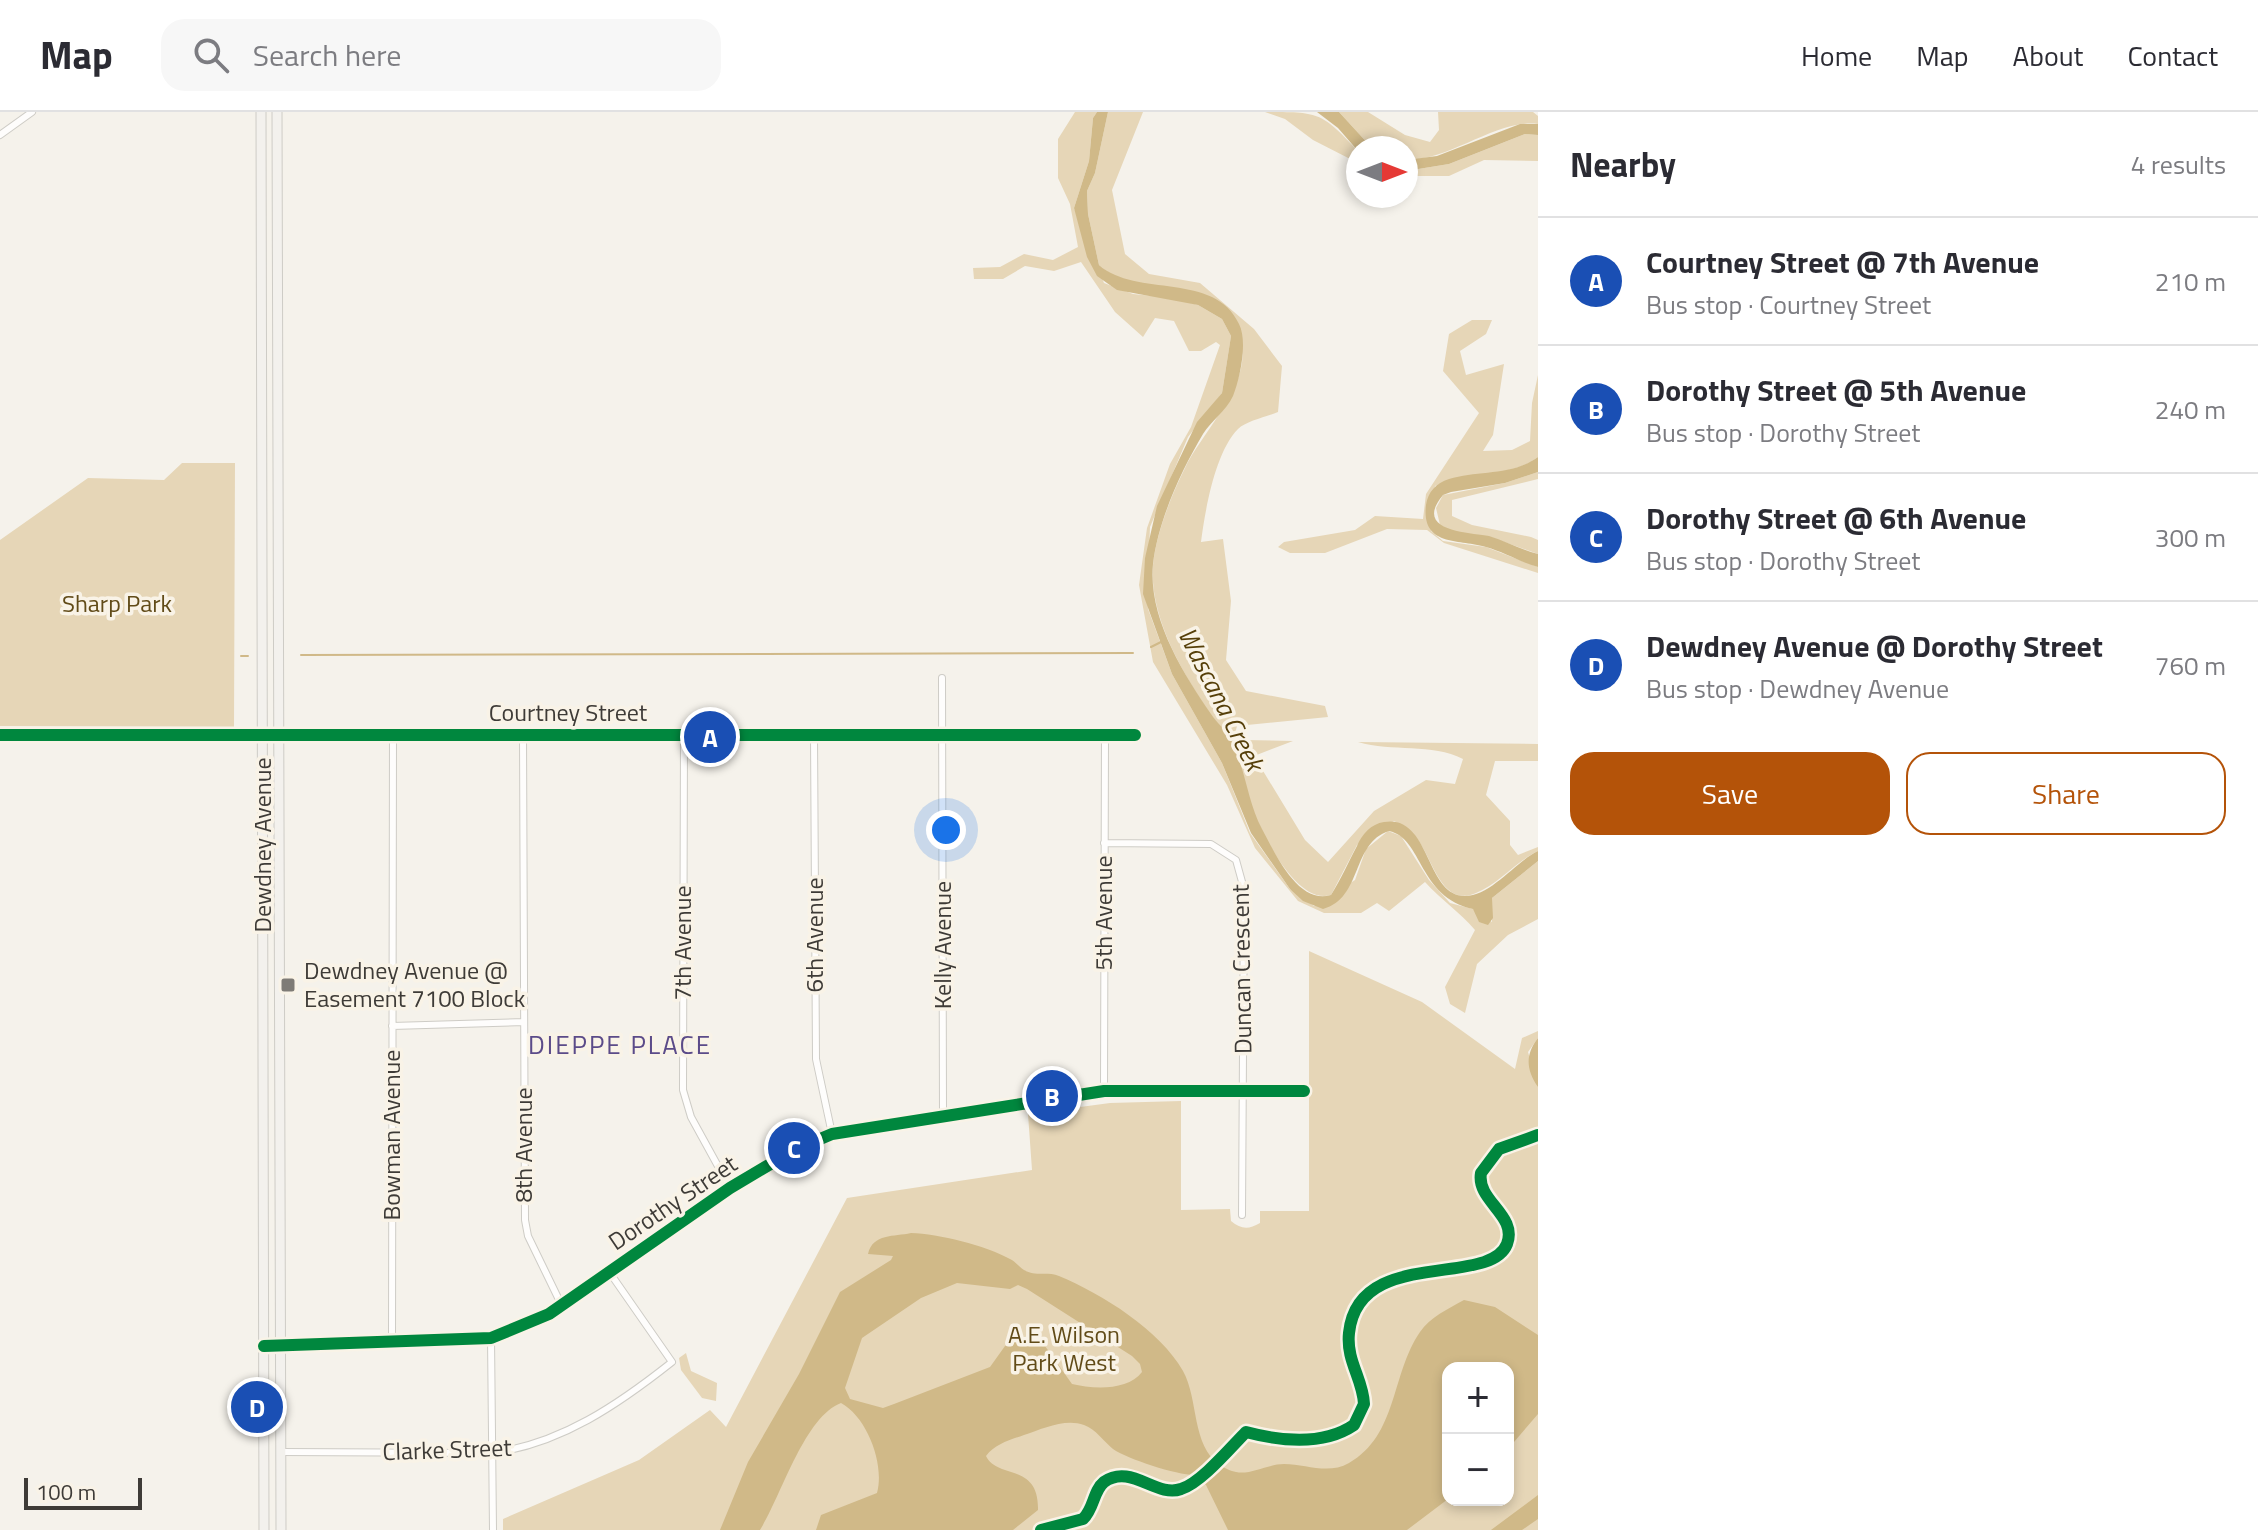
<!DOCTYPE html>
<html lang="en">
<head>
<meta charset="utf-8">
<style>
	:root { --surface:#fff; --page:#f7f7f7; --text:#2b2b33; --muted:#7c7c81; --line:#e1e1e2; --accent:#b45309 }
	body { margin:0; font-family:"Titillium Web",sans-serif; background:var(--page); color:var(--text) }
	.controls { position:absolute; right:24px; bottom:24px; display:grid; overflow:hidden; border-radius:16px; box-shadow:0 4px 12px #0003 }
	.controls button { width:72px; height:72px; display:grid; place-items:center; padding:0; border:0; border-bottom:2px solid var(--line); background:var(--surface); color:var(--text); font:40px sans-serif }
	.compass { position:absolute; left:1346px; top:24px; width:72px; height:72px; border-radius:50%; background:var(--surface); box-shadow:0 4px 12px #0003; rotate:90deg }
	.scale { position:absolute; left:24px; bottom:20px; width:118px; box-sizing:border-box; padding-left:8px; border:4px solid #3e3b37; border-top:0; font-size:22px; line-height:28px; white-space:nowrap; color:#3e3b37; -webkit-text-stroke:6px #f9f3e7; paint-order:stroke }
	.you { position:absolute; left:946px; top:718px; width:28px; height:28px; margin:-20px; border:6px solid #fff; border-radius:50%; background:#1a73e8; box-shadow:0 0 0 12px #1a73e833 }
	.badge { display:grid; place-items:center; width:52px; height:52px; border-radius:50%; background:var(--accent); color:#fff; font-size:26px; font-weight:700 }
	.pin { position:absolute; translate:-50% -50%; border:4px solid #fff; box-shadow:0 2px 8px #0006 }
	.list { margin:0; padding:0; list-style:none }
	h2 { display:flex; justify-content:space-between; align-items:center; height:104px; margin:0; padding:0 32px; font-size:34px }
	h2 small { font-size:26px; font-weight:400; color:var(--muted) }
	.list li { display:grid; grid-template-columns:52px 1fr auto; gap:24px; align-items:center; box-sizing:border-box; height:128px; padding:0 32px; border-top:2px solid var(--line) }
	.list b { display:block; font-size:30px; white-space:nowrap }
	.list p { margin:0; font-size:26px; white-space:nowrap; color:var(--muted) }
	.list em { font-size:26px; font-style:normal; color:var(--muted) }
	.actions { display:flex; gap:16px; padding:24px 32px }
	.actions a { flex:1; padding:18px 0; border:2px solid var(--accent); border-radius:24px; text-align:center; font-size:28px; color:var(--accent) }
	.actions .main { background:var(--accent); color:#fff }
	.icon { flex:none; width:44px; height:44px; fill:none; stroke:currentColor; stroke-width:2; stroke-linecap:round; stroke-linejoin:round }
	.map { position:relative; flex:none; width:1538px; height:1418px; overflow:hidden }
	header { display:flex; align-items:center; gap:48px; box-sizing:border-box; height:112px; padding:0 40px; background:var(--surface); border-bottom:2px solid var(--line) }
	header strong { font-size:38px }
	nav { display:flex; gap:44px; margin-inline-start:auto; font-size:28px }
	.search { width:560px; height:72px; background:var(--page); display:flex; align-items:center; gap:20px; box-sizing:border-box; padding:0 28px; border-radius:24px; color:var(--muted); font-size:30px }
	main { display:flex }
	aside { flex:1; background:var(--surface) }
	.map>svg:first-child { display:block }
	.green { fill:#e6d6b7; fill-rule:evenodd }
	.water { fill:#d0b988; fill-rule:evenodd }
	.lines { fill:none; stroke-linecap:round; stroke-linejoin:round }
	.stream { stroke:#d0b988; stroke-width:2 }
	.street-casing { stroke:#ceccc6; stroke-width:8 }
	.secondary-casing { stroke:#ceccc6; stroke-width:11 }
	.street { stroke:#fefdfc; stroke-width:6 }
	.secondary { stroke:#f3f1ed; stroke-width:9 }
	.cycleway-casing { stroke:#f9f3e7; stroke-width:17 }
	.cycleway { stroke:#00873e; stroke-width:12 }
	.poi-dot { fill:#7e7b76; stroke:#f9f3e7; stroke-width:3 }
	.labels { text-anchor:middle; stroke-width:7; stroke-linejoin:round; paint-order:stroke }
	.park-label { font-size:24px; fill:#614b18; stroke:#f9f3e7 }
	.street-label { font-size:24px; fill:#3e3b37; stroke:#f9f3e7 }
	.poi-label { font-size:24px; fill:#3e3b37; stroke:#f9f3e7; text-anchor:start }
	.water-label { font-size:26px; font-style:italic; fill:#563f09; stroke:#f9f3e7 }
	.neighbourhood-label { font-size:26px; letter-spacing:2px; fill:#5b4b89; stroke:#f9f3e7 }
</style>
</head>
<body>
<header>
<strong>Map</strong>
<div class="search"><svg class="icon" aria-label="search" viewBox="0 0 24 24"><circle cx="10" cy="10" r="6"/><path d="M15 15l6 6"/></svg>Search here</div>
<nav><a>Home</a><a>Map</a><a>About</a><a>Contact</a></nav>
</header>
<main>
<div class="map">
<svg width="1538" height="1418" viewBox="0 0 1538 1418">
	<rect width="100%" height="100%" fill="#f5f2eb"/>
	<path class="green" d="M1075,0H1097L1093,6L1089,49L1074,96L1104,171L1133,182L1173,186L1198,193L1222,207L1231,224L1222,281L1188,325L1150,415L1149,438L1145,446L1148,497L1172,562L1222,651L1250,721L1290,777L1314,794L1355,768L1366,737L1388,719L1401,724L1429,768L1450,791L1473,797L1492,810V786L1538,749V807L1508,823L1477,852L1465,901L1450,892L1445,875L1475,818C1460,800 1441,788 1425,770L1389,799L1377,791L1361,801H1324L1298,789L1255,736L1227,673L1153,550L1139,473L1147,416L1170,352L1191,315L1220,233L1216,230L1201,239H1189L1174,209L1155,206L1143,225L1115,200L1081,150L1054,159L1025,154L1003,167H974L973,156L1000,155L1024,142L1053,148L1078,135L1070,92L1058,66V27Z
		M1108,0H1143L1112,78L1125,142L1149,162L1200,171L1254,217L1282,254L1278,300C1266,305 1246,309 1238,317C1215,340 1205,399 1201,430L1223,427L1231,489L1226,548L1246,579L1325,594L1328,605L1237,614L1235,622L1244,628L1293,629L1254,644L1305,728L1328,750L1374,699L1426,668L1455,672L1463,647C1432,631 1392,640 1358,630L1538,632V649H1495L1486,683L1510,709V733L1518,743L1538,735V739C1515,750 1499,772 1476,781C1442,796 1433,748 1418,728C1411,719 1405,714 1394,709L1357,733L1331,783C1298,793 1265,727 1254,701C1244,678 1242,649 1230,627C1225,618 1217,611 1211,603C1183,562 1149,505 1153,453C1156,422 1171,384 1185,356C1201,322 1252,271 1241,232C1219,150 1146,195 1099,153L1088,102L1087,79L1095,61Z
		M1265,0C1320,0 1321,0 1358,39V51L1313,28L1285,7Z
		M1339,0H1368L1405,23L1430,30L1439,18L1438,0H1533L1538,4V12C1496,7 1452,48 1406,48V36H1372Z
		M1525,22L1538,23V49L1484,48L1449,64H1406V59L1449,52Z
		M1472,208H1492L1486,222L1460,239L1466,263L1504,252L1493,323L1483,339L1512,338L1530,329L1532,291L1538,263V345C1509,367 1467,358 1435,374L1431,419L1443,429L1486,435L1538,455V461L1444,431L1427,418L1387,417L1325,441H1290L1278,435L1284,430L1355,418L1375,404L1423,407L1426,382L1479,301L1443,259L1449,222Z
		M182,351H235L234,615L0,614V428L88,366L164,368Z
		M1538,360V367L1452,388V404L1472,413L1531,425L1538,428V442L1490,425L1447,419L1440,413L1436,396L1443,383L1505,371Z
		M1309,839L1422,890L1515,957L1522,926L1538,919V926L1528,940L1538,975V1418H503V1407L639,1348L710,1298L726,1315L847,1086L1032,1058L1028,1002L1110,991L1181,989V1098L1230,1097L1231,1109C1241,1117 1248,1118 1260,1111V1099H1309ZM1448,1256H1508V1388H1448Z
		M686,1241L691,1259L717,1271L716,1289L702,1286L681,1258L679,1246Z"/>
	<path class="water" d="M1097,0H1108L1095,61L1087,79L1088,102L1099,153C1136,186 1215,159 1239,212C1248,230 1240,266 1233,284C1226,299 1211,309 1203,322C1181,359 1158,409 1153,452C1148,505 1182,560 1211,602C1217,611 1225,617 1230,626C1245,653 1247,689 1262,717C1275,741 1298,793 1331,783C1341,767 1348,751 1357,734C1362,722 1371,712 1384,710C1431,702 1425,784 1465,784C1491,784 1515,750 1538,739V749L1492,786L1493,806L1488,813L1479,810L1473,797C1418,785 1423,726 1389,719C1351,731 1363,786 1323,797L1303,789L1290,777L1251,721L1222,651L1172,562L1143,482L1145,446L1157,394L1197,310L1222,281L1231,224L1222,207L1198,193L1117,178L1097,164L1087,145L1074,96L1089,49L1093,6Z
		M1317,0H1339L1372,36H1358V39L1338,16Z
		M1520,12H1538V23L1525,22L1449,52L1406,59V48L1437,44Z
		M1538,345V360L1505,371L1451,380L1443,383C1412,420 1470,420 1489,424C1506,429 1521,438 1538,442V455C1520,450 1504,440 1486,435C1459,427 1421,435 1426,393C1428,380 1436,371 1449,367C1478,358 1512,364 1538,345Z
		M1538,926V975C1526,957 1525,943 1538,926Z
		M911,1121C939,1122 985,1133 1010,1147C1016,1150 1019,1155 1024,1158C1036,1165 1047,1159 1059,1164C1102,1182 1160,1218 1183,1259C1199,1288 1191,1333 1220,1353C1224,1356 1231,1359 1236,1360C1251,1363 1268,1352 1284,1352C1306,1352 1328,1363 1349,1351C1398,1323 1391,1262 1420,1220C1430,1205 1448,1197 1464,1188L1495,1195L1538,1223V1302L1508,1337V1256H1448V1387L1407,1418H1228L1206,1373L1194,1363C1177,1363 1127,1347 1113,1337C1104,1330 1096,1317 1084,1313C1065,1306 1042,1317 1024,1323C1010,1328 995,1332 986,1344C998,1368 1039,1350 1038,1398L1013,1418H816L821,1403L877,1381C885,1352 867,1305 841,1291C804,1305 781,1385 760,1418H720L748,1350L799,1262L840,1180L891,1148L893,1144L868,1142C873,1121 894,1125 911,1121ZM957,1171L1010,1177L1018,1173L1027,1177L1132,1244L1140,1252L1142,1260C1128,1279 1093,1277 1072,1272L1040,1227L1020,1224L1005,1234L990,1255L894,1292L883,1296L850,1287L845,1276L862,1226L921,1186Z
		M1538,1383V1407L1522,1418H1491Z"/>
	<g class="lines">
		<path class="stream" d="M1151,535L1161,530
			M301,543L1133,541
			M241,544H248"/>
		<defs>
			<path id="street" d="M0,23L32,0
				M942,566L943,1003
				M0,623H1135
				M684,623L683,978L691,1005L730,1076
				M814,623L816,947L832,1022
				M523,624L525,1108L528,1124L562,1194
				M1104,731L1211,732L1236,748L1244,777L1242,1103
				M392,914L524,910
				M1104,979L1105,623
				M491,1226L493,1418
				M392,1230L393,623
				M264,1234L491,1226L549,1202L730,1076L794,1038L832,1022L1104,979H1304
				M281,1340L492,1341C561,1332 619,1292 672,1250L610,1161"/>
			<path id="secondary" d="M261,0L264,1418
				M277,0L281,1418"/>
		</defs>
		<use href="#street" class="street-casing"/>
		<use href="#secondary" class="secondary-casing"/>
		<use href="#street" class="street"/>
		<use href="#secondary" class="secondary"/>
		<defs>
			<path id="cycleway" d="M0,623H1135
				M264,1234L491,1226L549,1202L730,1076L794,1038L832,1022L1104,979H1304
				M1041,1418L1083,1407C1094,1397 1093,1379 1104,1370C1131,1351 1156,1386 1181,1377C1201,1371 1231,1335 1246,1320C1280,1329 1323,1334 1354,1313L1364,1292C1363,1267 1346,1249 1349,1221C1358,1134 1490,1176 1507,1132C1518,1103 1476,1089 1481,1061L1499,1037L1538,1023"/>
		</defs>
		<use href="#cycleway" class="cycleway-casing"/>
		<use href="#cycleway" class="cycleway"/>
	</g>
	<rect class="poi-dot" x="280" y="865" width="16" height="16" rx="4"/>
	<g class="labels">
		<g class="park-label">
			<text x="117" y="500">Sharp Park</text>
			<text x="1064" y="1231">A.E. Wilson<tspan x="1064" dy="28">Park West</tspan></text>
		</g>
		<g class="street-label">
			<text x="568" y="609">Courtney Street</text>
			<text transform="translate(263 733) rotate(-90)" y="8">Dewdney Avenue</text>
			<text transform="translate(1104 801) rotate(-90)" y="8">5th Avenue</text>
			<text transform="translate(815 823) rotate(-90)" y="8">6th Avenue</text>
			<text transform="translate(683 831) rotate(-90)" y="8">7th Avenue</text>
			<text transform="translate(943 833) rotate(-90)" y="8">Kelly Avenue</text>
			<text transform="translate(1242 857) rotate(-91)" y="8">Duncan Crescent</text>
			<text transform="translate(392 1023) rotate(-90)" y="8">Bowman Avenue</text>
			<text transform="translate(524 1033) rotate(-90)" y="8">8th Avenue</text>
			<text transform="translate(673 1091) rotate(-34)" y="8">Dorothy Street</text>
			<text transform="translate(447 1338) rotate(-2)" y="8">Clarke Street</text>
		</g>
		<g class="poi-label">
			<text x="304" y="867">Dewdney Avenue @<tspan x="304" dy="28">Easement 7100 Block</tspan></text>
		</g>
		<g class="water-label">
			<text transform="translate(1221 587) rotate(63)" y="9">Wascana Creek</text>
		</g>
		<g class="neighbourhood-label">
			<text x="620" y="942">DIEPPE PLACE</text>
		</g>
	</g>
</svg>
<div class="controls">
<button>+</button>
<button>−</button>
</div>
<svg class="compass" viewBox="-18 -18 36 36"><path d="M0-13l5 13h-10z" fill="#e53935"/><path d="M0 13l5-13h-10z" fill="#7c7c81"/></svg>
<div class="scale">100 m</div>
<div class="you"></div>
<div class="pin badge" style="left:710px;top:625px;background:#1a4fb4">A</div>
<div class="pin badge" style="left:1052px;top:984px;background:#1a4fb4">B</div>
<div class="pin badge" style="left:794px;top:1036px;background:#1a4fb4">C</div>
<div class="pin badge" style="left:257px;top:1295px;background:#1a4fb4">D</div>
</div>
<aside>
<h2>Nearby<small>4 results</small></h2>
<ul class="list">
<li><span class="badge" style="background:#1a4fb4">A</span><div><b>Courtney Street @ 7th Avenue</b><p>Bus stop · Courtney Street</p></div><em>210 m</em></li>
<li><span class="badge" style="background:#1a4fb4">B</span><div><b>Dorothy Street @ 5th Avenue</b><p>Bus stop · Dorothy Street</p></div><em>240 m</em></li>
<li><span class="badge" style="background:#1a4fb4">C</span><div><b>Dorothy Street @ 6th Avenue</b><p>Bus stop · Dorothy Street</p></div><em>300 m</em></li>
<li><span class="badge" style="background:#1a4fb4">D</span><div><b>Dewdney Avenue @ Dorothy Street</b><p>Bus stop · Dewdney Avenue</p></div><em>760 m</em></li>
</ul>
<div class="actions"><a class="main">Save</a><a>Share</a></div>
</aside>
</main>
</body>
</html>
